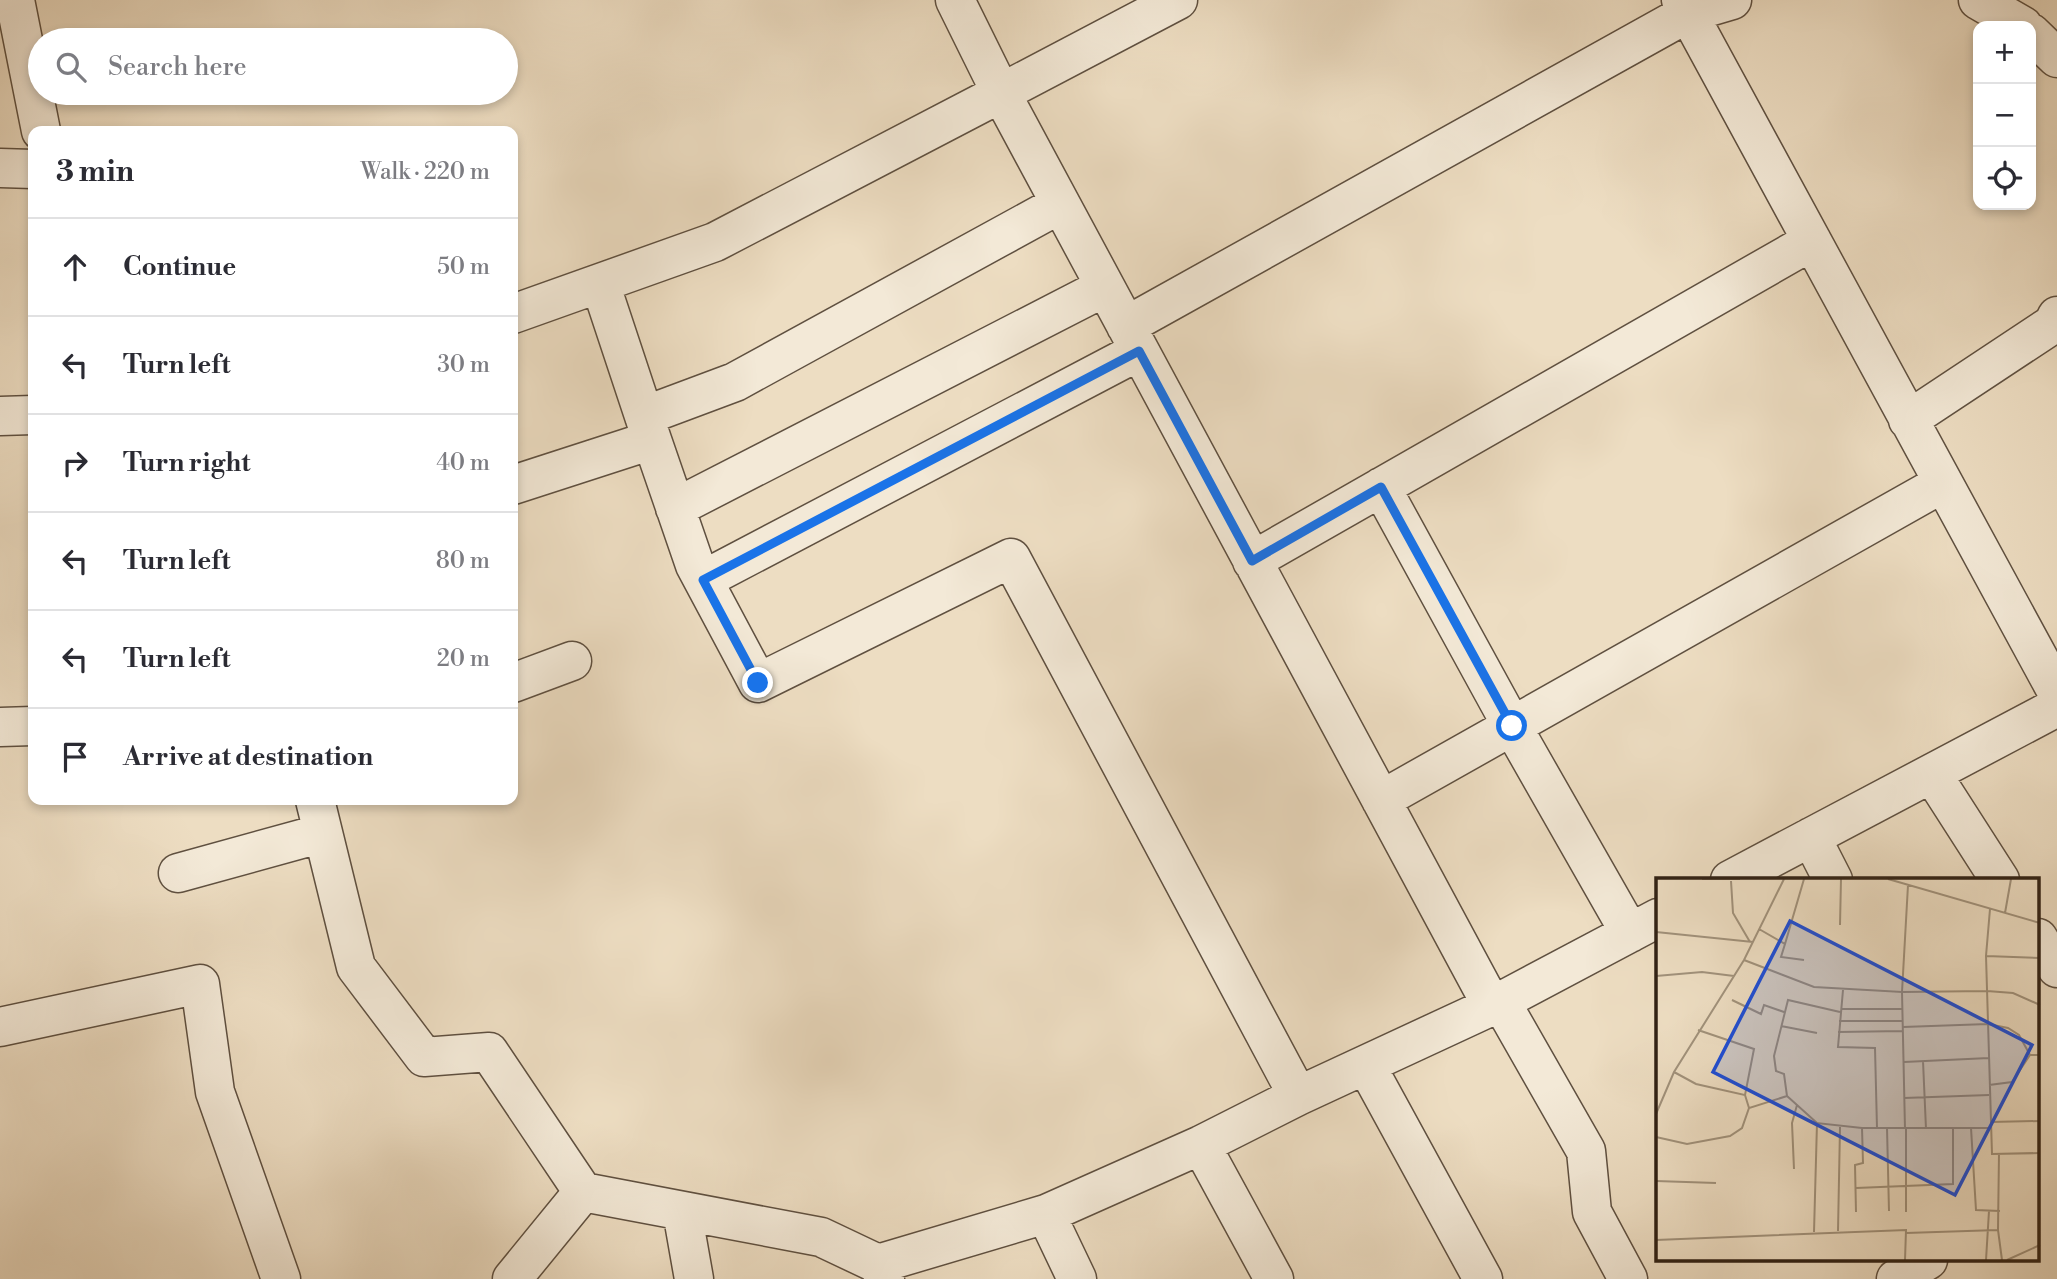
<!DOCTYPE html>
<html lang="en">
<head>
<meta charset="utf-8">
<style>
	:root { --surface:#fff; --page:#f2f2f3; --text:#2b2b33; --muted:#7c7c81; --line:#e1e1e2 }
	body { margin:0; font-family:"Libre Bodoni",serif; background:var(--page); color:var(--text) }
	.controls { position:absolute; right:21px; top:21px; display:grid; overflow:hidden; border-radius:14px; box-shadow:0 4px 10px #0003 }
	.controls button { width:63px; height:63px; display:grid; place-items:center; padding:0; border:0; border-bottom:2px solid var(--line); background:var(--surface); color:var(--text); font:35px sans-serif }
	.stop { position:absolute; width:21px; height:21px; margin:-16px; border:5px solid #1a73e8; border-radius:50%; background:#fff }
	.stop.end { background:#1a73e8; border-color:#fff; box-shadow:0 2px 7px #0008 }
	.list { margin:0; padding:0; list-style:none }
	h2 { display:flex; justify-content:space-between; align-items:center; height:91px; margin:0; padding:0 28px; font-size:30px }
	h2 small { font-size:23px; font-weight:400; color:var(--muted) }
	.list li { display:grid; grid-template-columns:46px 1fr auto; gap:21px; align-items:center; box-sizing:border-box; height:98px; padding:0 28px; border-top:2px solid var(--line) }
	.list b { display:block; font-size:26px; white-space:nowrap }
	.list em { font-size:23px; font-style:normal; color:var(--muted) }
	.icon { flex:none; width:38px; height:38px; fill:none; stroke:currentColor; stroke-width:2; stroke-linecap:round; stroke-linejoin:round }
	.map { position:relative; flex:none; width:2057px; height:1279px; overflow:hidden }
	.search { position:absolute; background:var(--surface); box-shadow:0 4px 10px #0003; left:28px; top:28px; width:490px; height:77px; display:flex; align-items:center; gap:18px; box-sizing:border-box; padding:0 24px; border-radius:38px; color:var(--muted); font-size:26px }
	.panel { position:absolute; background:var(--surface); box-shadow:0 4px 10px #0003; left:28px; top:126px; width:490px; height:679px; border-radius:14px }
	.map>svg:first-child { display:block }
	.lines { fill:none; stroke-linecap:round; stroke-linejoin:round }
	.minor-casing { stroke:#5f5040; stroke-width:41 }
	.minor { stroke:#f3e9d7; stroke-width:38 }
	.route { stroke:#1a73e8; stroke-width:9 }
	.inset-road { fill:none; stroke:#a1927c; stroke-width:2 }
	.view { fill:#1d4ed8; fill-opacity:0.15; stroke:#1d4ed8; stroke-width:3.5 }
	.inset-edge { fill:none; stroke:#302114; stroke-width:3.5 }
</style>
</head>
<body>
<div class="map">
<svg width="2057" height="1279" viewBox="0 0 2057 1279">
	<rect width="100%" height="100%" fill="#edddc2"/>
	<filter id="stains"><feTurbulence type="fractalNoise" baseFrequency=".00286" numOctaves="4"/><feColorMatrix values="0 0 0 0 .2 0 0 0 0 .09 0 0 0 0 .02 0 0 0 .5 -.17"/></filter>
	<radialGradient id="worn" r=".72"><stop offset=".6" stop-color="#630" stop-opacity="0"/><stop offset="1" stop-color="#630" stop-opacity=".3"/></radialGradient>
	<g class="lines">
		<defs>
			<path id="minor" d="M15,0L41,131
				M1178,0L1001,93L1492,1006
				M1681,0L2057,692
				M1978,0L2023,26
				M2031,33L2057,58
				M0,168L33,169
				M600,283L652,440L695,565L758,683L1011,558L1298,1096
				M513,314L715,242L1001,93L955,0
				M1126,326L1688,13L1732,0
				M0,416L33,415
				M644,416L735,382L1060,204
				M1908,420L2053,324L2057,316
				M513,485L652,440
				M1381,487L1512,726L1630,933
				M675,508L1105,287
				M1252,561L1812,241
				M703,580L1139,351
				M513,683L572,661
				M0,727L33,726
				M1932,774L2000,880
				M315,800L356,967L424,1057L489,1052L583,1192L512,1279
				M1381,800L1943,483
				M1811,837L1833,880
				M178,873L323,833
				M1730,880L2057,707
				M2038,938L2057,968
				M1501,1002L1586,1151L1592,1212L1628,1279
				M0,1027L200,984L215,1092L281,1279
				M1366,1065L1483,1279
				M1201,1145L1274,1279
				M583,1192L821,1237L878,1264
				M682,1211L694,1279
				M1046,1214L1077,1279
				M885,1279L878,1264L1046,1214L1201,1145L1298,1096L1492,1006L1658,918
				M1896,1279L1928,1260"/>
		</defs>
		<use href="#minor" class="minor-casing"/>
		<use href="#minor" class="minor"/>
	</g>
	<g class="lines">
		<path class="route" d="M758,683L703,580L1139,351L1252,561L1381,487L1512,726"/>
	</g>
	<g transform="translate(1656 878)">
		<rect width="383" height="383" fill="#edddc2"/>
		<path class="inset-road" d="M46,1H84M232,1L384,45M75,3L77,35L94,64M334,31L330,78L336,276L384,275M349,35L355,1M184,47L185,1M103,51L129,66L148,1M0,54L97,64M129,66L125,79L148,82M330,78L384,80M88,82L158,109L246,114L252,7M0,98L46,94L78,98M187,112L182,169L219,170L221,250M76,122L105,136L108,127L128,134M185,131H246M183,143H247M125,148L161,155M247,149L332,146L352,150L363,157L374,177M42,152L98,171L89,217M182,154L247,153M267,183L270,251M248,184L333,180M18,194L40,206L89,217L93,230M333,207L356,204L374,177H384M131,218L161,245M248,220L333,217M0,236L18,194L88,82L128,1M334,244L384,243M231,250L233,333M315,250L320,332L344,333M249,251L246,114L331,113L357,115L384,127M0,259L31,266L74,258L86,250L93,230L131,218L128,196L120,193L118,178L132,122L184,134M343,275L342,352L346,382M138,291L136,245L141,227M0,303L60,305M200,310L297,306V250M200,334L199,287L207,285L206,250M250,334V251M182,353L184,249M158,354L161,245L206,250H334M250,355L342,352M0,362L250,352L249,382M330,382L333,333M351,382L384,367"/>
		<path class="view" d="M134,43L376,167L299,317L57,194Z"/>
		<rect width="383" height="383" class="inset-edge"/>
	</g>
	<rect width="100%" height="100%" filter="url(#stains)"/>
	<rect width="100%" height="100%" fill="url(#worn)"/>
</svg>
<div class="controls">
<button>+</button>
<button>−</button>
<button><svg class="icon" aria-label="locate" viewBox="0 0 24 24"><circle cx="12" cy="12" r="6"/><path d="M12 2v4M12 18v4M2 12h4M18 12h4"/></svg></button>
</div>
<div class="stop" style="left:1512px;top:726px"></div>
<div class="stop end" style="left:758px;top:683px"></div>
<div class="search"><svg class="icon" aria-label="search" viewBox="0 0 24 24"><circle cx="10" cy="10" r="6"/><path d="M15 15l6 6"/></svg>Search here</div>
<section class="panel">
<h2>3 min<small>Walk · 220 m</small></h2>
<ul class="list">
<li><svg class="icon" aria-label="ahead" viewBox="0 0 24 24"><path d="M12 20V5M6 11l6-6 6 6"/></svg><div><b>Continue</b></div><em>50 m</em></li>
<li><svg class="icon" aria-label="left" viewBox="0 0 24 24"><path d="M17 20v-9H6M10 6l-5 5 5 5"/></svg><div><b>Turn left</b></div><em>30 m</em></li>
<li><svg class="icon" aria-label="right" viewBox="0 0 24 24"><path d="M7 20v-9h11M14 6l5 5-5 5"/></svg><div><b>Turn right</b></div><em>40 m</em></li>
<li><svg class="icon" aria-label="left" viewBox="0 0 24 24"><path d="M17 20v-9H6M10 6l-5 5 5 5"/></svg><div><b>Turn left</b></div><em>80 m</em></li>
<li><svg class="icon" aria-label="left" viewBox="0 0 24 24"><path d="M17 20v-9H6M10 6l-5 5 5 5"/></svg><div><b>Turn left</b></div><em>20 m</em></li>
<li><svg class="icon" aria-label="arrive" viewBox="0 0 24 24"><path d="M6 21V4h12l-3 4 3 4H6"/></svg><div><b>Arrive at destination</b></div></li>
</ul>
</section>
</div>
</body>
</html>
